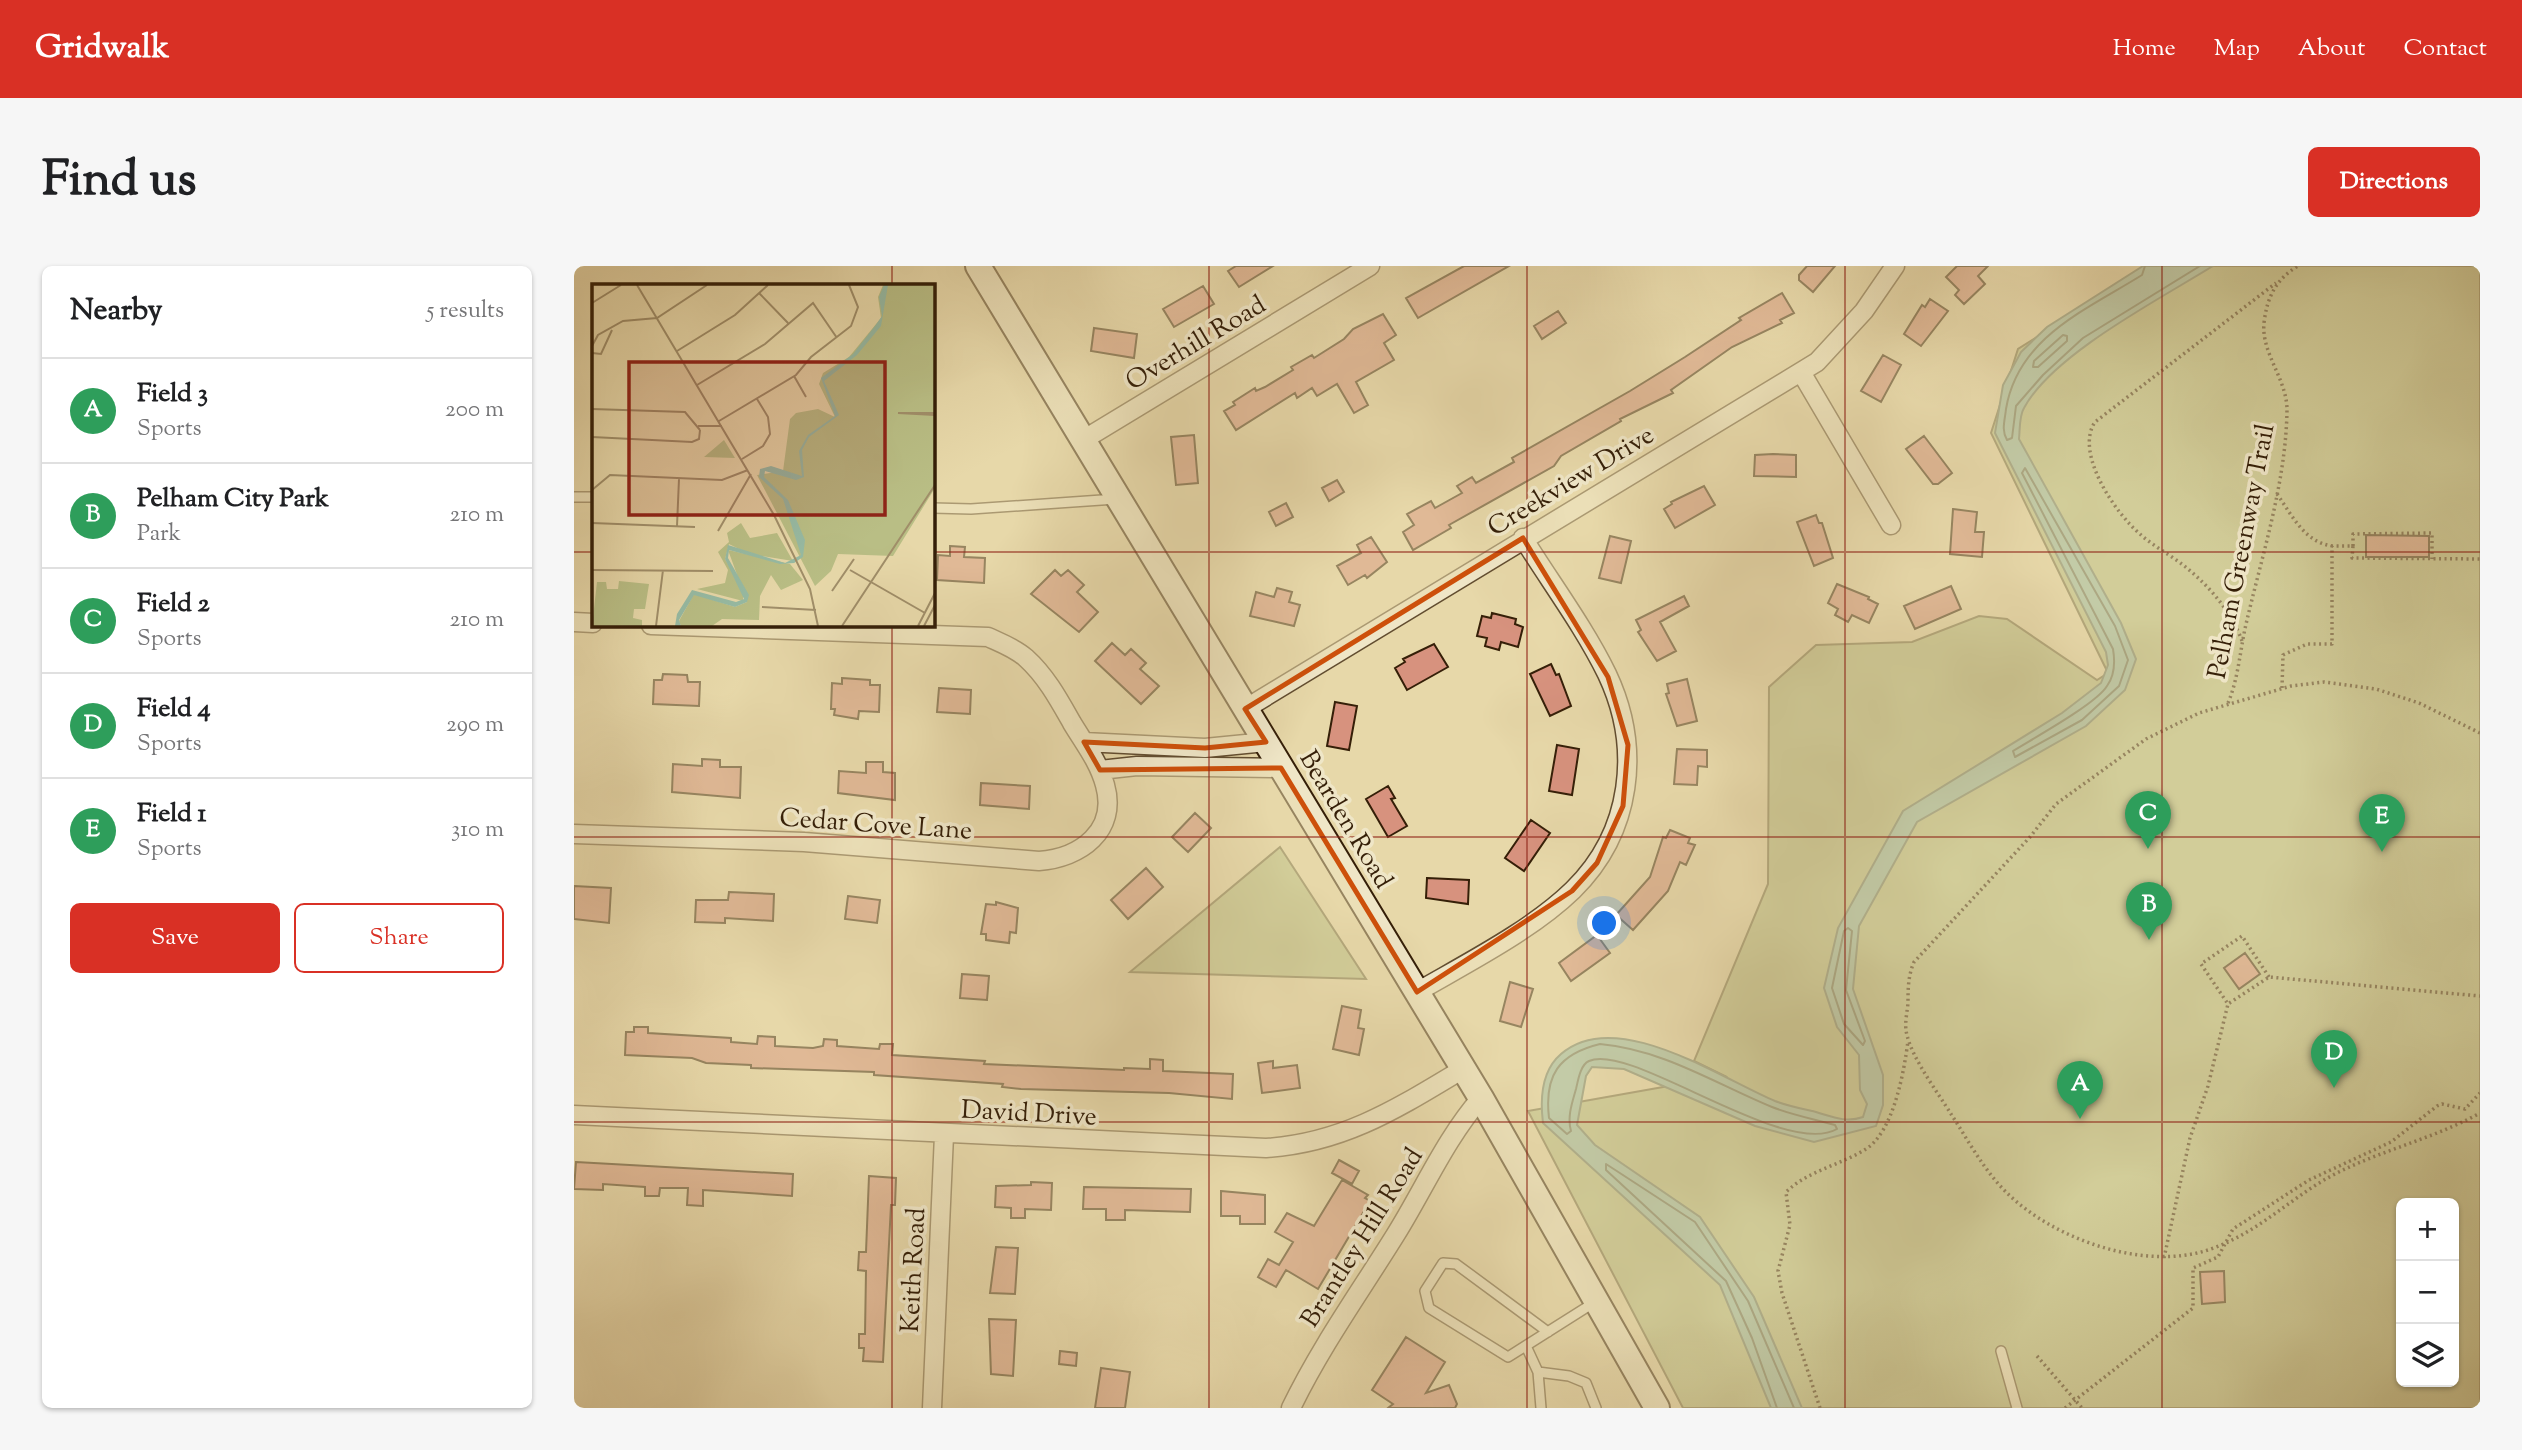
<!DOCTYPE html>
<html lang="en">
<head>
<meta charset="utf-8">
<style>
	:root { --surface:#fff; --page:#f6f6f6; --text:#202124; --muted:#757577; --line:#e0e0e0; --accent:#d93025 }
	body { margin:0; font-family:"Sorts Mill Goudy",serif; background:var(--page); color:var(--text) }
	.controls { position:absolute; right:21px; bottom:21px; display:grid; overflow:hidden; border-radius:10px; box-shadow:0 2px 5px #0004 }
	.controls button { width:63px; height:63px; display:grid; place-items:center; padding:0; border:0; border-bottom:2px solid var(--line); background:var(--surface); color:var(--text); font:35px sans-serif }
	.you { position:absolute; left:1031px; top:658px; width:24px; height:24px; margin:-18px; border:5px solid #fff; border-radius:50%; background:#1a73e8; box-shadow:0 0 0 10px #1a73e833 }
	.badge { display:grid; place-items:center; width:46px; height:46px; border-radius:50%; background:var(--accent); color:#fff; font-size:23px; font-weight:700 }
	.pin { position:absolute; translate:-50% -58px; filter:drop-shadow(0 2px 4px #0008) }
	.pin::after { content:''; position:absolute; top:37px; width:24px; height:21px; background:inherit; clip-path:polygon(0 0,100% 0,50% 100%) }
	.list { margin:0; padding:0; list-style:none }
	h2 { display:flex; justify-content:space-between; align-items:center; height:91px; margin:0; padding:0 28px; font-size:30px }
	h2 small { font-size:23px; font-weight:400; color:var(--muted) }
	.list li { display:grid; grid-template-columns:46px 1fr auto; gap:21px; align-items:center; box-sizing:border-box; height:105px; padding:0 28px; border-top:2px solid var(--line) }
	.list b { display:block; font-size:26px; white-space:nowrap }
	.list p { margin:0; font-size:23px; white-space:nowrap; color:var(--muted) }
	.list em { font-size:23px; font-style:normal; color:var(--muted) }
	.actions { display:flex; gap:14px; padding:21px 28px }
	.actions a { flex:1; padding:16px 0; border:2px solid var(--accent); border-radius:10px; text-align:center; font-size:24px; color:var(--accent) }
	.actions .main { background:var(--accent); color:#fff }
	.icon { flex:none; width:38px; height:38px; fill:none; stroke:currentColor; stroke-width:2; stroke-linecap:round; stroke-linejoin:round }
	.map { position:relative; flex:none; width:1906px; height:1142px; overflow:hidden; border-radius:10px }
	header { display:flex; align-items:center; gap:42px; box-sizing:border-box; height:98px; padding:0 35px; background:var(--accent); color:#fff }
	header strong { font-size:33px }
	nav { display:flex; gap:38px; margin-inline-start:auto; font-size:24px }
	.intro { display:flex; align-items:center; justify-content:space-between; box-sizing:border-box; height:168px; padding:0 42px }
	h1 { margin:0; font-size:49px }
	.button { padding:18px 32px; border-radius:10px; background:var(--accent); color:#fff; font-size:24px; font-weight:700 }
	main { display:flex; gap:42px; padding:0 42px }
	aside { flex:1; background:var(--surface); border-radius:10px; box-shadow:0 2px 5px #0004 }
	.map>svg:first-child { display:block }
	.green { fill:#b9be85; stroke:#776e46; stroke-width:2; fill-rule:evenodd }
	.water { fill:#97bba4; stroke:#707d66; stroke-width:2 }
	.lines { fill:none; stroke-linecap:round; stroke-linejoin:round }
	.shore { stroke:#666d56; stroke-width:2 }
	.building { fill:#d7927e; stroke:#351f08; stroke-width:2 }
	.lane-casing { stroke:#624d30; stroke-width:12 }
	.street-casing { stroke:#624d30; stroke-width:21 }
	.secondary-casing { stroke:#351f08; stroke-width:28 }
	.path { stroke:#351f08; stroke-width:3.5; stroke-dasharray:2 3.5; stroke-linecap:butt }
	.lane { stroke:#efe6c7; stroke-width:9 }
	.street { stroke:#efe6c7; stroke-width:18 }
	.secondary { stroke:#efe6c7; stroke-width:24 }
	.marked { fill:none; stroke:#cd500b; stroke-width:5; stroke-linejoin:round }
	.grid { fill:none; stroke:#8f2418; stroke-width:2; stroke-opacity:0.55 }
	.labels { text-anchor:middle; stroke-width:7; stroke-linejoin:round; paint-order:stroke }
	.street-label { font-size:26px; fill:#351f08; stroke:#efe6c7 }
	.inset-road { fill:none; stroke:#a08e69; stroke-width:2 }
	.view { fill:#8f2418; fill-opacity:0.15; stroke:#8f2418; stroke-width:3.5 }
	.inset-edge { fill:none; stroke:#351f08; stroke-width:3.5 }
</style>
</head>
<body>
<header>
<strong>Gridwalk</strong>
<nav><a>Home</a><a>Map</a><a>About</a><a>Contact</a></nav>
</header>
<div class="intro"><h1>Find us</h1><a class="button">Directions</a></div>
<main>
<aside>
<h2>Nearby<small>5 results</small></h2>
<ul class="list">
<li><span class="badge" style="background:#2e9e5b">A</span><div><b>Field 3</b><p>Sports</p></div><em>200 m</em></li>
<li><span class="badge" style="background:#2e9e5b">B</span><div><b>Pelham City Park</b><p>Park</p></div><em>210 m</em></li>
<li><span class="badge" style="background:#2e9e5b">C</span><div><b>Field 2</b><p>Sports</p></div><em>210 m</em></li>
<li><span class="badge" style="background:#2e9e5b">D</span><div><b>Field 4</b><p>Sports</p></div><em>290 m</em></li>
<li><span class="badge" style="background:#2e9e5b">E</span><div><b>Field 1</b><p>Sports</p></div><em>310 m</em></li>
</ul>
<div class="actions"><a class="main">Save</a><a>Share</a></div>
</aside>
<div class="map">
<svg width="1906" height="1142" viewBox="0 0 1906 1142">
	<rect width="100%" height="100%" fill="#e7d8a9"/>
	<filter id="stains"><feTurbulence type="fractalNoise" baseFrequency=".00286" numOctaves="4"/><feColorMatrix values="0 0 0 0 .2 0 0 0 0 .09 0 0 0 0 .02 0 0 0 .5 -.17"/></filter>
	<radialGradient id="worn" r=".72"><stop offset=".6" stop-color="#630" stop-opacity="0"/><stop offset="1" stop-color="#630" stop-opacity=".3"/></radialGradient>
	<path class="green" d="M1575,0H1906V1142H1109L954,845L1151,810L1120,795L1194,618L1195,421L1242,379L1338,376L1405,350L1433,353L1523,414L1534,407L1417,167L1444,83ZM1827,937H1880V1116H1827Z
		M706,581L792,713L556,706Z"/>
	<path class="water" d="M1569,0H1639C1586,33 1479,88 1450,142C1445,150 1446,164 1445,173L1547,357L1562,393L1551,424L1512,460L1343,556L1285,660L1279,723L1309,809V839L1302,860L1240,876L1181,860L1050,803L1018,801L1012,810L1003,859L1021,879L1126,951L1180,1031L1228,1142H1197L1146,1019L969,857C966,833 967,805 987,788C1042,740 1146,812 1201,835C1214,840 1229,843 1242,846C1259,851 1272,857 1289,851L1293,838L1286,824L1285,789L1263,761L1250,722L1264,662L1329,545L1488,447L1527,417L1534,399L1532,386L1421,167L1429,119L1447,86L1473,61Z"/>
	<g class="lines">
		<path class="shore" d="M1571,0L1568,9C1512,44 1444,71 1432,143C1431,154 1427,164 1433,174L1438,172L1442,140L1469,109L1509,72L1626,0
			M1489,69L1493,70V75L1464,101H1459L1460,95Z
			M1451,202L1541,360L1554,394L1545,420L1508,454L1441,491L1439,485C1460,472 1522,438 1533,420C1541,409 1541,395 1539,383L1448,207Z
			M1274,662L1278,665L1272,724L1291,775L1289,779L1270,758L1258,722L1270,665Z
			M1026,778C1090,784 1140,817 1198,841C1218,849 1240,853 1261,859L1263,863C1210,893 1057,776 1015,795C1006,799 1004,815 1002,823C998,837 993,851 997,865L993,868L975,852C970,809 985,788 1026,778Z
			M1203,1142L1178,1072L1152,1015L1032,904V898L1121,956L1174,1035L1220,1142"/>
	</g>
	<path class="building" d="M662,0H699L665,21L654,5Z
		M890,0H935L844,52L832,32Z
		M1233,0H1261L1239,26L1225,14V9Z
		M1383,0H1414L1404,10L1411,18L1390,38L1381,29L1385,24L1372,11Z
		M629,20L640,38L600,61L589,43Z
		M1208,27L1220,47L1206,54L1208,57L1158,81L1097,124L1099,127L1046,153L1047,155L987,190L980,200L875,259L877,262L839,284L829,266L840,259L833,248L857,235L861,242L888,227L883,220L898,211L902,217L940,196L938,192L1056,125L1111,91L1167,54L1165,52Z
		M1356,33L1374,45L1347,80L1330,68L1348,39L1351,41Z
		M984,45L992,57L968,73L960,60Z
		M809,48L822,69L810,77L820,94L782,116L794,139L780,147L763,118L743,130L738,122L723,132L721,127L662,164L650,145L661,139L659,136L681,122L682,125L691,121L719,104L717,101L738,89L740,92L770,73L779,63Z
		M520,62L563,68L560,92L517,85Z
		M1309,89L1327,99L1307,136L1287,125Z
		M620,169L624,217L602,219L597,171Z
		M1350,170L1378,207L1364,218H1359L1332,183Z
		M1199,188L1222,189V211L1180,210L1181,189Z
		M763,214L770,226L755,235L748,222Z
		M1130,220L1141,239L1101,262L1090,243L1098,238L1097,236Z
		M712,237L719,251L702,260L695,246Z
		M1379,243L1403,246L1401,266H1410L1408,291L1376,288Z
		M1242,249L1245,257H1248L1259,292L1240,300L1223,256Z
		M1792,269L1855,270V291H1792Z
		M1036,270L1057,275L1047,317L1025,312Z
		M797,271L813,296L793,312L791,309L774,319L763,300L787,287L783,279Z
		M376,280L391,281L390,291L411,292L410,317L363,314L364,289L376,290Z
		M481,304L487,310L494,304L510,319L503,326L524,346L505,366L457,328Z
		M1263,318L1295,331L1294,333L1304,338L1295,357L1278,349L1274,356L1261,349L1264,343L1254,337Z
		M1377,320L1387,343L1341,363L1330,340Z
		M703,322L718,326L715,336L726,339L720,360L676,350L682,326L700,331Z
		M1110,330L1115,340L1086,356L1102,385L1083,395L1064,366L1067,364L1062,354Z
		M918,347L942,353L941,358L949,361L944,381L927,376L925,384L911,380L913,372L903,370L908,350L917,352Z
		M538,377L551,389L557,383L572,397L566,403L585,420L567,438L521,395Z
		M860,378L874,401L833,424L821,402L831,396L829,393Z
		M977,398L982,409L985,408L997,440L976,450L956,408Z
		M89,408L113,409L114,416H126L125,440L79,438L80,414H88Z
		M268,412L296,414V419H306L305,446L285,445L284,453L260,449L261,443H257L258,417L268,418Z
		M1113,413L1123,455L1103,460L1092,428L1095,427L1093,418Z
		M365,422L397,424L396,448L363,446Z
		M761,436L783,440L775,484L753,480Z
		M983,479L1005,483L998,529L975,525Z
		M1103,483L1133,484V501L1124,500L1123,519L1100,518Z
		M128,493L146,494V501H167L166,532L98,526L99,498L128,500Z
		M292,496H309V506L321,507V534L264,527L265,505L292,507Z
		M407,517L456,520L455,543L406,539Z
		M814,520L821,532L817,533L833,560L814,571L792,533Z
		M621,547L637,562L614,586L598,571Z
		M957,554L976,567L950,605L931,592Z
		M1096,564L1116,572L1114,577L1121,579L1112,599L1106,596L1094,625L1059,664L1042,649L1076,611L1089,571L1092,572Z
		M572,602L589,621L554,653L537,634Z
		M853,612L895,614L894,638L852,632Z
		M0,620L37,622L35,657L0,653Z
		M155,626L200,628L199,655L151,652V657L121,656L122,634H154Z
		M274,630L306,634L303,657L271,653Z
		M422,636L444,642L442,667L436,666L435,677L412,674V668H407L412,638L422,639Z
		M1023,669L1036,687L997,715L985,697Z
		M1671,687L1686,708L1665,723L1650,702Z
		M388,708L415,710L413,734L386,732Z
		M936,716L959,723L947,761L926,755Z
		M768,740L787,744L784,762L790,763L785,789L759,783Z
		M60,761H74V767L157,772V776L183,778L184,770L201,771V780L239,782L249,780L250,773L263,774V780L305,783L306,778H319L318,789L411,795L410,798L550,804V802L576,803V793L589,794V805L659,808L658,833L595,827L447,823L428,821L429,818L300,809V806L177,802V799L132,797L118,792L51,789L52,766H60Z
		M699,795V802L723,799L726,822L688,827L684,797Z
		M765,894L785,905L778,918L758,907Z
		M2,896L219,908L218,930L129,924V940L113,939L114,922H86L85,930H71V921L29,918V924L0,923Z
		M295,910L322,912L321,939H317L309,1096L289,1095L290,1082H285V1068H291L292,1005L284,1004L285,986H292Z
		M768,914L794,929L791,932L796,935L744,1023L712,1004L702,1021L684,1011L694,993L705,999L719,976L701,966L713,947L740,960Z
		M457,916L478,917L477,944L451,943V952H437V942L421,941L422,920L457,919Z
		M510,921L617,923L616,946L551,944V954H532V943H509Z
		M647,925L691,929V958H666V950H647Z
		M422,981L444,982L441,1028L416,1027Z
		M1650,1005L1651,1036L1628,1038L1626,1006Z
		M415,1053L442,1054L439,1110L417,1108Z
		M832,1071L871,1096L852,1127L875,1119L883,1138L881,1142H814L819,1138L798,1124Z
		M486,1085L503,1087L502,1100L485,1098Z
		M527,1102L556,1106L551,1142H521Z"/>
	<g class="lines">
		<defs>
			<path id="lane" d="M0,231H19
				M359,242L397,243L542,233
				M974,1066L882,998L869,997L851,1025L855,1042L934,1091L1021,1036
				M952,1080L964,1106L967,1142
				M1427,1085L1443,1142
				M964,1106L995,1110L1012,1117L1022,1142"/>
			<path id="street" d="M1227,106L1317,259
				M509,174L796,0
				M0,356L19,357
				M671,443L1243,96L1290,45L1321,0
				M510,476L631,482L692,476
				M526,504L563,500L707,502
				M0,568L230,576L465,595C506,592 544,565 531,519C525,496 510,477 498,457C485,434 472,410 452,392C441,382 427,377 414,371L77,359
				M843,726C893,697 958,664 999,624C1058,566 1068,482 1033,408C1010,361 977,317 949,272
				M0,849L692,882C770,877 824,842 889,803
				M358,1142L370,869
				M717,1142C747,1080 786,1026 822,968C850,923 872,872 907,832"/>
			<path id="secondary" d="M404,0L907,832L1083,1142"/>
		</defs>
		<use href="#lane" class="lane-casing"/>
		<use href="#street" class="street-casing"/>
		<use href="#secondary" class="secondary-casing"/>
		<path class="path" d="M1703,228C1718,249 1730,276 1758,280
			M1779,280V268L1858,267V293
			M1668,375C1658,347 1637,322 1614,303C1599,290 1580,281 1566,268C1542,248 1500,187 1521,156L1702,17
			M1708,422L1709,389L1733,378H1758V280H1779L1778,292L1906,293
			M1654,437C1665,411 1666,382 1673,354C1689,286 1712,215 1713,144C1713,113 1687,87 1690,57C1693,31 1702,13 1724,0
			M1906,467L1845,437L1802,423L1750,416L1717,420L1625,447L1572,473L1482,538L1456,571L1340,696C1334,710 1334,723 1334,737C1333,748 1330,759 1333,769C1338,792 1364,827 1377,848C1394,874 1409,903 1432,926C1480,974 1572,1006 1637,983C1687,965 1716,932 1759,909C1807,884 1859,873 1906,847
			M1695,711L1668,670L1627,698L1654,738L1695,711L1906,730
			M1590,992L1616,872L1634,820L1654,738
			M1463,1090L1508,1142
			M1246,1142L1208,1027L1204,1005L1216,959L1212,926C1235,904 1267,899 1292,883C1320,865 1330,805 1334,775
			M1491,1142L1619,1042V1002L1644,991L1659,963L1735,914L1817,876L1863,840L1868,838L1891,843L1906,827"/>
		<use href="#lane" class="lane"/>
		<use href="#street" class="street"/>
		<use href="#secondary" class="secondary"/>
	</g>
	<path d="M0 0H1906V1142H0ZM949,272L1034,411L1054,479L1049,540L1023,597L998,625L843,726L707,502L526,504L510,476L631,482L692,476L671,443Z" fill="#e7d8a9" fill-opacity=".55" fill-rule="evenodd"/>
	<path class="marked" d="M949,272L1034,411L1054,479L1049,540L1023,597L998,625L843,726L707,502L526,504L510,476L631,482L692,476L671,443Z"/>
	<path class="grid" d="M318,0V19M635,0V1142M953,0V1142M1271,0V1142M1588,0V1142M0,286H19M359,286H1906M318,359V1142M0,571H1906M0,856H1906"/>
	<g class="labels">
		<g class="street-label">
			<text transform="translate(621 76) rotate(-31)" y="9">Overhill Road</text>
			<text transform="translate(996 214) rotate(-31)" y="9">Creekview Drive</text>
			<text transform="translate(1666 285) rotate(-79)" y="9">Pelham Greenway Trail</text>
			<text transform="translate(773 553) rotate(59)" y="9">Bearden Road</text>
			<text transform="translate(302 557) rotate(4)" y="9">Cedar Cove Lane</text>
			<text transform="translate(455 846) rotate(3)" y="9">David Drive</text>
			<text transform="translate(787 971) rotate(-58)" y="9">Brantley Hill Road</text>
			<text transform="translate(338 1004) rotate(-87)" y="9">Keith Road</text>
		</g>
	</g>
	<g transform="translate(18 18)">
		<rect width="343" height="343" fill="#e7d8a9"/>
		<path d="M291,1H343V204L301,272L246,270L239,287L223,302L165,191L191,187L198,135L204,129L226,125L243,133L227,100L231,89L257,73L289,34L286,13ZM132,156L143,174L112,173ZM149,239L158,254L185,249L201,277L157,270L137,260L133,275L151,307V317L105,305L133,299L136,286L126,268L137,258L135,249ZM136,266L198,280L211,296L189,306L179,291L168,312L167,336L130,335L120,342H89L87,337L102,310L143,323L155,318ZM27,297L57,300L53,325H42L41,334L50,336V342H0L5,298H14L15,305H26Z" fill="#b9be85"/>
		<path d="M292,1H296L289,42L265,71L232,97L247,131L217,153L210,166L212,193L204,196L173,187L172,193L196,216L213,256L211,273L202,279L188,280L137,266L136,274L157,311L155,318L143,323L102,311L87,336L89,342H83L85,330L100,306L144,318L152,315L133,275L136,261L193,279L209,271L191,215L167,193L168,185L179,182L210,192L207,167L216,151L243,132L229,94L261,70L283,42L290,32L287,13Z" fill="#97bba4"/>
		<path class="inset-road" d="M45,1L182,231L218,305L226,342M167,9L196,39M0,19L29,1M0,62L6,51L31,37L65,34L115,1M85,67L143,31L176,1M0,69L9,70L20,46M202,92L214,113M105,101L173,60L221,19L245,54M0,125L93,128L108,146M343,129H306L343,131M127,137L204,91L219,73L259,42L266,23L257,1M106,142H130M0,153L100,158L107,155L108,146M150,175L171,162L178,150L176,133L165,115M0,206L18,191L130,196L156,186M0,239L103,243M85,242L87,195M126,247L159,190M0,286L121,287M258,286L333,329M240,307L262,275M170,323L224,326M64,342L71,286M250,342L343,201M326,342L343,309M332,342L343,321"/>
		<path class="view" d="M37,78H293V231H37Z"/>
		<rect width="343" height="343" class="inset-edge"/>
	</g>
	<rect width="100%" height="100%" filter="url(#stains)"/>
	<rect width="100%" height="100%" fill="url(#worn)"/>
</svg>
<div class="controls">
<button>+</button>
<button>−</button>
<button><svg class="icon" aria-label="layers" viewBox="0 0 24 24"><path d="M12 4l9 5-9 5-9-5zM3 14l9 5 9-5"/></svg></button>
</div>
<div class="you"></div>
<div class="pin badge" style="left:1506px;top:853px;background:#2e9e5b">A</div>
<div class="pin badge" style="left:1575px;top:674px;background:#2e9e5b">B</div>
<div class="pin badge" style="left:1574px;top:583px;background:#2e9e5b">C</div>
<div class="pin badge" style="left:1760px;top:822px;background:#2e9e5b">D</div>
<div class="pin badge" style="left:1808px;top:586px;background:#2e9e5b">E</div>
</div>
</main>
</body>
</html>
